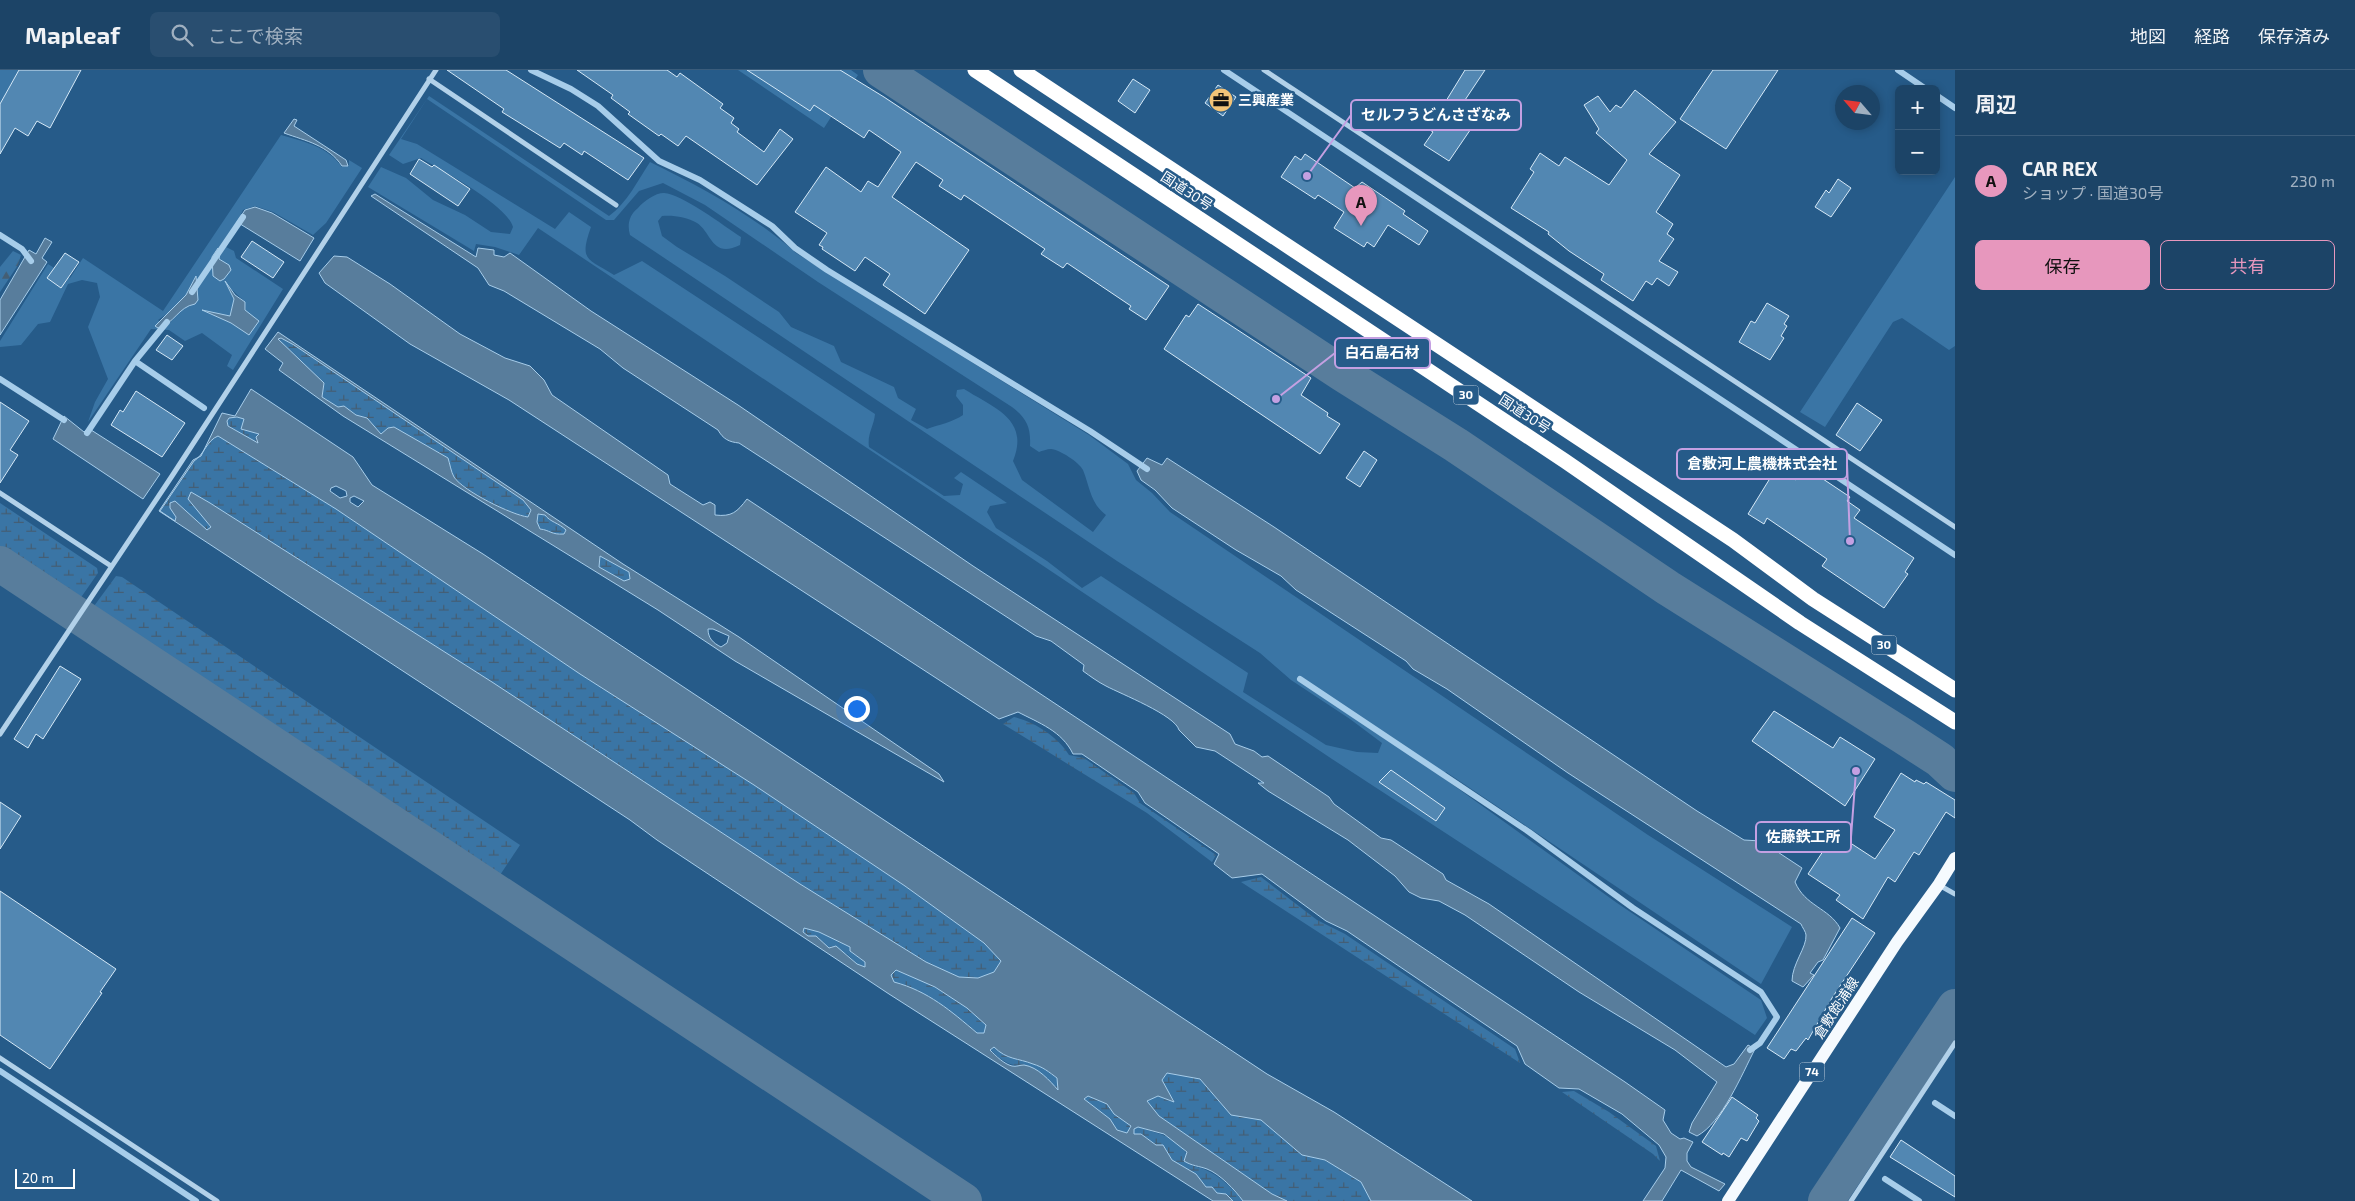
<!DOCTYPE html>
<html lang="ja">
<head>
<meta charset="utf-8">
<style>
	:root { --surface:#1c4467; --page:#294e70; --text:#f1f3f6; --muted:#a0b0c0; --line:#3a5c7b; --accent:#e797bd }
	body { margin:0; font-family:"Exo 2","Noto Sans JP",sans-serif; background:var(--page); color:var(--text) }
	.controls { position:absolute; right:15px; top:15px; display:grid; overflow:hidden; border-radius:8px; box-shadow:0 2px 8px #0003 }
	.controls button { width:45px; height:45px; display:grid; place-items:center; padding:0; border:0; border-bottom:1px solid var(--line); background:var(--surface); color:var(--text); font:25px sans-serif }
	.compass { position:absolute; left:1835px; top:15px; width:45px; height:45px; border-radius:50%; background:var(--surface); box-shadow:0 2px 8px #0003; rotate:298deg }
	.scale { position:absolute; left:15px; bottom:12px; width:60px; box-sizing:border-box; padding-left:5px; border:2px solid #fff; border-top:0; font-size:14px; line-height:18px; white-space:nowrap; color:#fff; -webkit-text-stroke:4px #265b89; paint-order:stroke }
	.you { position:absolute; left:856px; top:638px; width:18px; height:18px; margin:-12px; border:4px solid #fff; border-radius:50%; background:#1a73e8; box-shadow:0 0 0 8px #1a73e833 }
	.badge { display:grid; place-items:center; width:32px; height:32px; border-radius:50%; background:var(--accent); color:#111; font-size:16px; font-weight:700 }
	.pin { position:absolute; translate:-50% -41px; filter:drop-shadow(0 1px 2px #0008) }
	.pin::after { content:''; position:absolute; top:26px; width:18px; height:15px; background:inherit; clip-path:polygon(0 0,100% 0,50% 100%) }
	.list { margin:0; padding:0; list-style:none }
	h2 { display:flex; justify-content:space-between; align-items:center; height:65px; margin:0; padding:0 20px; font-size:21px }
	h2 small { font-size:16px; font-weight:400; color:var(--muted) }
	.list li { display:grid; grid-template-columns:32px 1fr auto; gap:15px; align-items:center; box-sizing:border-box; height:90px; padding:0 20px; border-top:1px solid var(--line) }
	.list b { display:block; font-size:19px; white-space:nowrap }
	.list p { margin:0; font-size:16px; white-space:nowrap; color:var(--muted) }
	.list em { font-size:16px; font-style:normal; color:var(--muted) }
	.actions { display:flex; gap:10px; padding:15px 20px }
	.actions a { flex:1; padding:11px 0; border:1px solid var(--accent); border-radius:8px; text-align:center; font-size:18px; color:var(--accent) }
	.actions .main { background:var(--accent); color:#111 }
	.icon { flex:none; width:28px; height:28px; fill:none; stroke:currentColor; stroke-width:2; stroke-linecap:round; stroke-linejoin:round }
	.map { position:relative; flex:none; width:1955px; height:1131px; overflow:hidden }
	header { display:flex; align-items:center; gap:30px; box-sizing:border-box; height:70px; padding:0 25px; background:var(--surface); border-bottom:1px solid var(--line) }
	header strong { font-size:24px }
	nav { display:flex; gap:28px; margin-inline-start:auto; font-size:18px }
	.search { width:350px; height:45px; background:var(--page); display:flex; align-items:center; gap:12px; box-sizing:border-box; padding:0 18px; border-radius:8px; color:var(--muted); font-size:19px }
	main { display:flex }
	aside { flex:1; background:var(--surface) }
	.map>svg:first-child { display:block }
	.grass { fill:#3a75a5; fill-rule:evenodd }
	.forest { fill:url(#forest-firs) }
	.wetland { fill:url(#wetland-marsh) }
	.water { fill:#587d9c; stroke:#a7cdea; fill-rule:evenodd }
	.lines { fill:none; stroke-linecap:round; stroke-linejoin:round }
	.stream { stroke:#a7cdea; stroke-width:6 }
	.river { stroke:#587d9c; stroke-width:36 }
	.building { fill:#5287b2; stroke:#d6e9f7 }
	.street { stroke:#b2d1e9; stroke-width:5 }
	.primary { stroke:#f5fafe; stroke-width:12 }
	.highway { stroke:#fff; stroke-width:15 }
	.labels { text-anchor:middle; stroke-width:5; stroke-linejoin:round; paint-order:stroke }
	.shield { fill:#265b89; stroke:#becedc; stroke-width:1 }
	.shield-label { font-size:12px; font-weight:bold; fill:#fff }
	.poi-label { font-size:14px; font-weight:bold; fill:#fff; stroke:#265b89; text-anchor:start }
	.street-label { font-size:14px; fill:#fff; stroke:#265b89 }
	.leader { fill:none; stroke:#c4a0e2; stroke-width:2 }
	.callout-dot { fill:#c4a0e2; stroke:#265b89; stroke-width:2 }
	.callout { fill:#265b89; stroke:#c4a0e2; stroke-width:2 }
	.callout-label { font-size:15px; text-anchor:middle; font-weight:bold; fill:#fff }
</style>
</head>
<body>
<header>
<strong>Mapleaf</strong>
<div class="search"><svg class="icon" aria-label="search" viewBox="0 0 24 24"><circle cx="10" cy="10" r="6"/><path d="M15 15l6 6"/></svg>ここで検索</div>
<nav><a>地図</a><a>経路</a><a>保存済み</a></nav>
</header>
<main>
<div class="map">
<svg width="1955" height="1131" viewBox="0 0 1955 1131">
	<defs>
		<pattern id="forest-firs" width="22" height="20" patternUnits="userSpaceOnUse" patternTransform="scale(1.25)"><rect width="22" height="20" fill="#3a75a5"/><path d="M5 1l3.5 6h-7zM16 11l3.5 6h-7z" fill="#445e74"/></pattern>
		<pattern id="wetland-marsh" width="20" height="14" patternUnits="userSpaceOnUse" patternTransform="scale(1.25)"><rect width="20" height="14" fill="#3a75a5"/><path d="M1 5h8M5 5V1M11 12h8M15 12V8" fill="none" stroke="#445e74"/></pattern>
	</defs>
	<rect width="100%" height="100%" fill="#265b89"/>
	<path class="grass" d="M0,0H19L0,34Z
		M738,0H851L858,5L824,58Z
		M429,26L609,146C627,133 638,110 650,92C701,117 753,145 796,183L1089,365L1128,394L1136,410L1152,423L1170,442L1648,765L1792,857L1761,914L1446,702L1442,707L1617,833L1761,930L1767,948L1755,965L1332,689L538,158L519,185L495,177L476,174L474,181L368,117L381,97L406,108L433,130L465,145L491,162L510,164L513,157C506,134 442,101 421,88L403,94L389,85ZM427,29L606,150H614L639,121L663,113L705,135L818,212L1012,337C1027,348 1031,358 1030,376L1039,382C1042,381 1047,379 1051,379C1060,380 1079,392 1083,400C1090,417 1090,433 1106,445L1093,462L1022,410L1013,391C1030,349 994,338 964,319L957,320L956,326L963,335V345C953,352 938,355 927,359L911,350L916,339L898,328L894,317L841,292L834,276L791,257L779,242L725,206L677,177L662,166L658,151L662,146C673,145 687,147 697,153C712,163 712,189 740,175L741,167C724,156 682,124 664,123C655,123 644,131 638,138C629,145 627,155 630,165L1117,491L1260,583L1291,610L1350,649L1382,673L1378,683L1357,682L1326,675L1243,622L1248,603L1101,506L1082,518L1047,491L996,458L987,442L990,436L1007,433L961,402L954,408L963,414L960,425L944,426L869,377C867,364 874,356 875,344L642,191L614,205C587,188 579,191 591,157L569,142L555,159L417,74L401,69Z
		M281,65C305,72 327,76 342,97L349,96V90L362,98L326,153L313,165L273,142L255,136L243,140L226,177L234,181L236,188L283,219L233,300L227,296L232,285L202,263L185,271L169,260L151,259L88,352L95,332L108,309L88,257L100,227L97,213L82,210L68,214L50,252L38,254L21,275L0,277V271L48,194L70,208L83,188L163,241ZM196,207L198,230L185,236L167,256L158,250L174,239L186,225ZM227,215L245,232L249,265L231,253L204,241L230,246L234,229Z
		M1955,107V276L1949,280L1902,248L1893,252L1825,357L1800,342Z"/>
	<path class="forest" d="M13,181L21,185L18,195L0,222V197Z"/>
	<path class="wetland" d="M281,268L294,275L523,430L531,440L528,447C511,444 464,421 454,407C451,402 450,394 448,388L394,357L388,358L381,364L367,348L356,345L344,336L338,337L322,327L324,313L277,269Z
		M237,347L244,349L260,364L258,374L228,356L227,351L229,348Z
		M218,366L336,439L580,604L754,715L905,816L984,873L1001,891L994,902L978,908L959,907L926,892L800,814L492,612L210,433L192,423L202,445L211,458L207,460L175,431V451L160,441L194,391C204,384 207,370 218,366Z
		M0,433L97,498L98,503L75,536L0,486Z
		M538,444L545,445C550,452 559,453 566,459L564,464C551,465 550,460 540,459L537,452Z
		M600,486L629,502L630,509L624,512L598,497Z
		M116,506L122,507L520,775L494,814L89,543Z
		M1014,647C1035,652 1058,667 1069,685L1084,688L1134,723L1140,733L1216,785L1212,792L1147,743L1003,654Z
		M1261,807L1317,850L1345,864L1515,979L1520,993L1241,812Z
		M804,858L819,862L850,877V881L865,892V897L857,894L847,884L829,878L816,866H808L803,862Z
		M896,900L935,917L967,938L986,955L984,963H977C951,941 928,921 894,912L891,905Z
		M994,977C1007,990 1018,988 1033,994C1043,997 1049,1002 1057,1008L1058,1021L1024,995C1009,997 1001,990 990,979Z
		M1167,1003L1200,1009L1231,1045L1261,1050L1302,1085L1325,1090L1361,1112L1371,1131H1287L1272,1124L1159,1046L1146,1031L1158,1026L1173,1032L1162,1010Z
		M1574,1021L1609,1042L1656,1076L1660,1091L1653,1084L1562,1022Z
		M1088,1026L1107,1034L1114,1044L1131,1056L1127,1063L1117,1060L1110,1049L1083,1029Z
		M1138,1057C1167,1067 1179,1065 1193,1096C1214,1100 1230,1115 1243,1131H1233L1226,1124H1217L1206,1117L1196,1104L1172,1090L1163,1075H1156L1141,1064H1133L1134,1059Z"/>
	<path class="water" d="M294,49L297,50L294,56L346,90L348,96H342C328,75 306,71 284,63Z
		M375,124L476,187L478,178L494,180V185L504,187L510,183L591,241L738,335L973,496L1230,664L1235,674L1254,681L1262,687L1268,686L1329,727L1334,734L1381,768L1391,770L1443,804L1446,810L1489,834L1726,997L1734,994L1748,975L1755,979C1742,1004 1722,1053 1697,1066L1689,1062L1692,1053L1717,1012L1675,980L1579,922L1465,845L1439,831L1421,828L1409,822L1395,806L1348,770L1268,721L1258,713H1264L1215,681L1196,677L1179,660C1175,645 1121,624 1106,616C1098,612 1090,606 1083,601L1084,595L1051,571L1036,566L739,373C729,372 723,369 718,360L623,298L600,279L504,221L489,215L478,198L371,126Z
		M255,137L272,143L314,168L300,191L237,152L245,140Z
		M45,168L52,172L42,188L47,192L0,265V230L29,180L36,184Z
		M218,178L220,182L219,189L229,195L231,200L224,209L220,211L213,206L212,187Z
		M334,186L347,187L390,214L460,264L505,288L530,296L544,310L552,325L668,405L670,414L703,435L710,432L715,435V445C732,447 737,442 747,429L1625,1012L1665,1040L1663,1050L1671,1063L1680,1069L1684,1068L1693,1072L1687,1083V1091L1691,1097L1725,1114L1719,1121L1681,1100L1662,1131H1643L1665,1098L1666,1087L1659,1075L1622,1044L1579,1019L1559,1018L1525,994L1517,976L1347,861L1326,851L1262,804L1232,808L1214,794L1219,784L1145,733L1138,722L1082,684H1073C1062,661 1039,653 1018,642L999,649L509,330L410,274L325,213L319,203Z
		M196,206L198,230L195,234C178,237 174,254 158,258L155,256L186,225Z
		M225,211L235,225L245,232V240L259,251L249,265L231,253L202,240L230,246L234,229Z
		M278,262L623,494L739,567L939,704L944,712L735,591L658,540L343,346L279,300L283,293L265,279ZM281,268L294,275L523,430L531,440L528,447C512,445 463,421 454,407C451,402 450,394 448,388L394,357L388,358L381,364L367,348L356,345L344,336L338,337L322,327L324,313L278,269ZM538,444L545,445C550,452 559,453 566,460L564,464C551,465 550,460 540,459L537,452ZM600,486L629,502L630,509L624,511L599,497ZM708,559H713L729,566L727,573L721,577C713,573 708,568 708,559Z
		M251,319L353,387L372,415L483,484L1267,1004L1334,1042L1472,1131H1371L1361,1112L1325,1090L1302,1085L1261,1050L1231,1045L1200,1009L1167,1003L1162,1010L1174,1032L1158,1026L1147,1031L1159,1046L1272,1124L1287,1131H1243C1235,1120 1220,1104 1207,1099C1199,1096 1192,1096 1184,1091L1187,1082L1164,1064L1138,1057L1134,1059V1064H1141L1156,1075H1163L1172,1090L1196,1104L1206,1117H1212L1217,1123L1226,1124L1233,1131H1213L889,924L657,770L630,750L159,441L193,390L201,386L222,343L235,346ZM237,347L244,349L241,359L259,364L256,367L258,373L228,356L227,351L229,348ZM218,366L336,439L580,604L754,715L905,816L984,873L1001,891L994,902L978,908L959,907L926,892L800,814L492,612L210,433L191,422L188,429L211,457L207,460L175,431L170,433V438L176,447L175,451L160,441L194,391C204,385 207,370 218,366ZM336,416L346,421L347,426L340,428L330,421L331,418ZM354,426L364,431L358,437L350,432V428ZM804,858L819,862L850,877V881L865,892V897L857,894L836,876L829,878L816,866H808L803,862ZM896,900L935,917L967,938L986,955L984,963H977C951,941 928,921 894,912L891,905ZM994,977C1007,990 1018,988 1033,994C1043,997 1049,1002 1057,1008L1058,1020C1050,1011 1038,997 1024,995C1020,995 1016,997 1012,996C1004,994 996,986 990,980ZM1088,1026L1107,1034L1114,1044L1131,1056L1127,1063L1117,1060L1110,1049L1084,1029Z
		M64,346L84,362L88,358L160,404L143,429L53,369Z
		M1147,388L1162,395L1167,388L1274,457L1697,741L1744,770L1761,771L1802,798L1795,812C1805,836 1829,838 1840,858L1823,890L1818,892L1810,903L1814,905L1803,917L1792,911C1792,894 1807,877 1806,865C1806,862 1802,857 1801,854L1568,703L1447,619L1413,599L1406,591L1296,520L1281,506L1236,480L1172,438L1155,420L1141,410L1137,401Z"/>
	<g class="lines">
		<path class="stream" d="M531,0L571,19L598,36L659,91L700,110L772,156L795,178L827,200L1090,361L1147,399
			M1224,0L1955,485
			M1898,0L1926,19
			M1936,25L1955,38
			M0,165L22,179L31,191
			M192,222L243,147
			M135,291L204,338
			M0,309L64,350
			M87,363L135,291L167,252
			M1300,609L1529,762L1633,838L1761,922L1777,947L1760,973L1750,980
			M1903,666L1909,656
			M1954,938H1955
			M0,1001L196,1131
			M1905,1013L1911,1017
			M1935,1033L1955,1046
			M1855,1088L1861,1091
			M1885,1109L1919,1131"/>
		<path class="river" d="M881,0L1343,304L1456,375L1668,518L1903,666L1940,690L1955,704
			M0,494L964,1131
			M1826,1131L1955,937"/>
	</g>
	<path class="building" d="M19,0H81L50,58L37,51L28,66L15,58L0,84V34Z
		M447,0H506L644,88L628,110L584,81L582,85L564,73L560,78L502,42L504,39Z
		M577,0H667L677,7L680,3L723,34L720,38L734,48L731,53L739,59L737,62L764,82L780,59L793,69L757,115L686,66L678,76L661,64L659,66L628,44L630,42L611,28L613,25Z
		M747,0H840L884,27L1169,216L1146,250L1129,239L1131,236L1067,193L1063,198L1041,184L1045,179L964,125L961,130L939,116L943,110L916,92L892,127L969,180L925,244L883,215L890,204L865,187L855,201L822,179L823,177L819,175L827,163L795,142L826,97L861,122L868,111L878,117L901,82L869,60L864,68L814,35L810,41Z
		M1465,0H1485L1461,36L1479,47L1449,91L1424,75L1433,62L1430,60L1438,44Z
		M1713,0H1778L1726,79L1680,49Z
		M1133,9L1150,20L1135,43L1118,31Z
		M1218,15L1236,27L1223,46L1205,33Z
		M1635,20L1676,52L1649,84L1680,105L1656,142L1673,154L1667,164L1674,169L1659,191L1678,202L1669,216L1657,208L1652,215L1646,211L1633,231L1601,210L1604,204L1569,181L1548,164L1549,162L1511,138L1534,102L1530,99L1540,83L1559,96L1565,87L1609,115L1627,90L1596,63L1599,59L1584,35L1598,26L1610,42L1616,35L1621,38Z
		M1305,84L1355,118L1362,112L1405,141L1403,144L1428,161L1419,175L1388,155L1374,177L1367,172L1364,177L1334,158L1344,142L1318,125L1315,129L1281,107L1295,86L1301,90Z
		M419,89L432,97L434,95L470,119L458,136L410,104Z
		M1838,109L1851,118L1831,147L1815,137L1826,120L1829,123Z
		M252,171L284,192L273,208L241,187Z
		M65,183L79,192L61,218L47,208Z
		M1767,233L1789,246L1784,254L1787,256L1781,266L1784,268L1770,290L1739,272L1751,251L1755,253Z
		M1198,234L1311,308L1301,325L1328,343L1327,346L1340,354L1320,384L1164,279L1186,245L1189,247Z
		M167,265L183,276L172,290L156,280Z
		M136,321L185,353L162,387L111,355L120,340L123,342Z
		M0,332L29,351L10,380L18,385L0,413Z
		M1857,333L1882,350L1860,381L1836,365Z
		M1364,381L1377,390L1360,417L1346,408Z
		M1777,397L1796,410L1805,397L1850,427L1847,431L1860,440L1854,448L1914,488L1905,502L1908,504L1884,538L1822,496L1827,489L1767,448L1764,454L1748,444Z
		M60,596L81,609L43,669L36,664L28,678L14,669Z
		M1774,641L1833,678L1840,667L1875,689L1845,736L1752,671Z
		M1391,700L1445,738L1436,751L1379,712Z
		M1901,703L1915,712L1916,710L1924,714L1926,712L1955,730V748L1946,742L1919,785L1914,782L1895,812L1888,807L1863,849L1836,830L1840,825L1808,804L1835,763L1875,789L1895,760L1874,747Z
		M0,732L21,746L0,779Z
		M0,821L116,899L100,922L102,923L50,999L0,965Z
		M1852,848L1875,863L1832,928L1808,970L1806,968L1796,981L1791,979L1784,989L1767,978Z
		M1732,1027L1758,1045L1756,1048L1759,1051L1747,1071L1741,1068L1729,1087L1723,1083L1722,1085L1702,1072Z
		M1901,1070L1955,1106V1127L1890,1087Z"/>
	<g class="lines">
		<path class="street" d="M1264,0L1955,457
			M429,9L616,135
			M0,423L111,496
			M0,664L172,406L436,0
			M1939,815L1955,824
			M0,988L217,1131
			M1851,1131L1955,973"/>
		<path class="primary" d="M1728,1131L1897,872L1939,814L1955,788"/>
		<path class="highway" d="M975,0L1565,391L1800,553L1955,652
			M1021,0L1733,470L1813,529L1955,620"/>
	</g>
	<defs>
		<symbol id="office-disc" viewBox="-11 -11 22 22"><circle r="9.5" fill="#f2c377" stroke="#265b89"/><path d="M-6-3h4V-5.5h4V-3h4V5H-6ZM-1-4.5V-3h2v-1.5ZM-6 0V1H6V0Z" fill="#111"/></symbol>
	</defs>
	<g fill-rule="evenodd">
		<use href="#office-disc" x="1207" y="16" width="28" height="28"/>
	</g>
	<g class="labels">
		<g class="shield">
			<rect x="1453.5" y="315.5" width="25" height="19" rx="4"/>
			<rect x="1871.5" y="565.5" width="25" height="19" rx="4"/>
			<rect x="1799.5" y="992.5" width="25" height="19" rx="4"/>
		</g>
		<g class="shield-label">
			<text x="1466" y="329">30</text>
			<text x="1884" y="579">30</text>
			<text x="1812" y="1006">74</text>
		</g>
		<g class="poi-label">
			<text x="1238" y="35">三興産業</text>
		</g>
		<g class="street-label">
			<text transform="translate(1187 121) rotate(33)" y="5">国道30号</text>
			<text transform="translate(1525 344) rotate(33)" y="5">国道30号</text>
			<text transform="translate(1836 938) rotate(-57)" y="5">倉敷飽浦線</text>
		</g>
	</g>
	<path class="leader" d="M1307 106L1351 45M1276 329L1335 283M1850 471L1847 394M1856 701L1851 767"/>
	<g class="callout-dot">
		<circle cx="1307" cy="106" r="5"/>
		<circle cx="1276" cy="329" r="5"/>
		<circle cx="1850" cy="471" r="5"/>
		<circle cx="1856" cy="701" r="5"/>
	</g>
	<g class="callout">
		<rect x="1351" y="30" width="170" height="30" rx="5"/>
		<rect x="1335" y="268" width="95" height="30" rx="5"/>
		<rect x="1677" y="379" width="170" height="30" rx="5"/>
		<rect x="1756" y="752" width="95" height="30" rx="5"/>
	</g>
	<g class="callout-label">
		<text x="1436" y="50">セルフうどんさざなみ</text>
		<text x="1382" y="288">白石島石材</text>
		<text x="1762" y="399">倉敷河上農機株式会社</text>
		<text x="1803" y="772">佐藤鉄工所</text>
	</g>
</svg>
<div class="controls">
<button>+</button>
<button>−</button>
</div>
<svg class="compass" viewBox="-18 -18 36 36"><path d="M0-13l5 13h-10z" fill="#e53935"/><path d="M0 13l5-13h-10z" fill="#a0b0c0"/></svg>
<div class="scale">20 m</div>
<div class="you"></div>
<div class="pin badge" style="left:1361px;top:156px">A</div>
</div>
<aside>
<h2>周辺<small></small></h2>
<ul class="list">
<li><span class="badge">A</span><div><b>CAR REX</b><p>ショップ · 国道30号</p></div><em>230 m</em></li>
</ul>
<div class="actions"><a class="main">保存</a><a>共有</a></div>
</aside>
</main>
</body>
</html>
